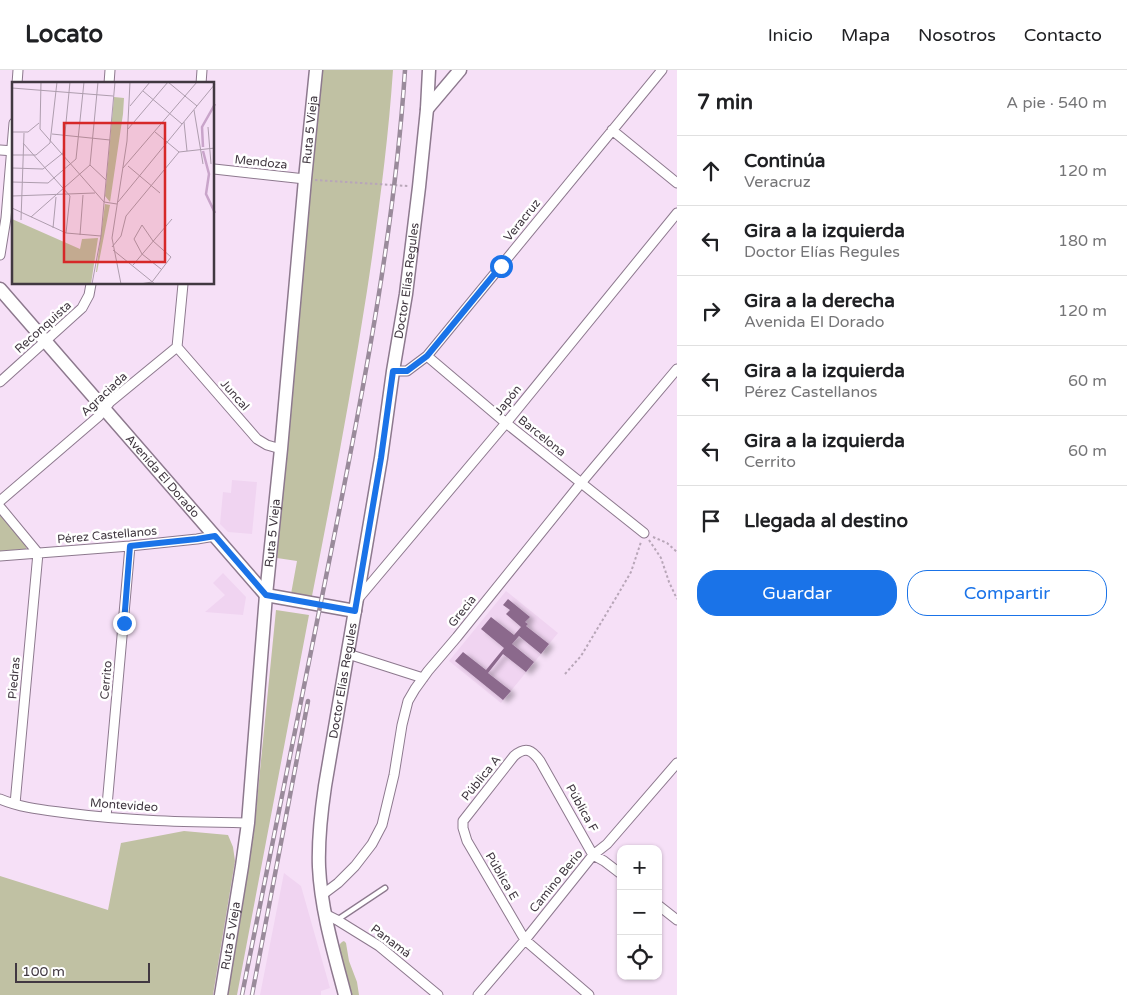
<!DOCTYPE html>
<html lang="es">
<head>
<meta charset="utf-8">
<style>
	:root { --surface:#fff; --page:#f2f2f2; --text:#202124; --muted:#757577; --line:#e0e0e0; --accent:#1a73e8 }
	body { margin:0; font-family:"Varela Round",sans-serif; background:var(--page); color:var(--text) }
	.controls { position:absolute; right:15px; bottom:15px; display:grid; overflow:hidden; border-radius:10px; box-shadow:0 1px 4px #0004 }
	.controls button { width:45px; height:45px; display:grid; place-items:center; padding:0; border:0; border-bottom:1px solid var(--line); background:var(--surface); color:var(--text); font:25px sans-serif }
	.scale { position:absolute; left:15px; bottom:12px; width:135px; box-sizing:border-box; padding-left:5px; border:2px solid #413841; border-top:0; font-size:14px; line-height:18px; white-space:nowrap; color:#413841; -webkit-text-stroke:4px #fff; paint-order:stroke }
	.stop { position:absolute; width:15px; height:15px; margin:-11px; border:4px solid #1a73e8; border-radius:50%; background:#fff }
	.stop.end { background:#1a73e8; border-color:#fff; box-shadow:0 1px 5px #0008 }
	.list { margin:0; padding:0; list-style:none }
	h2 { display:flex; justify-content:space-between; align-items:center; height:65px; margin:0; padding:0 20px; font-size:21px }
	h2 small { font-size:16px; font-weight:400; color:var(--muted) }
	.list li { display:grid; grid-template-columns:32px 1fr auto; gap:15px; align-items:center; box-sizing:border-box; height:70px; padding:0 20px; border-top:1px solid var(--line) }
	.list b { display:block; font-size:19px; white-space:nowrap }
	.list p { margin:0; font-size:16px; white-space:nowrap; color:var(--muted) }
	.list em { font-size:16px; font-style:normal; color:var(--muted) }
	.actions { display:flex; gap:10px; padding:15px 20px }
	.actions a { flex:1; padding:11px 0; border:1px solid var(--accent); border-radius:20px; text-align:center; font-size:18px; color:var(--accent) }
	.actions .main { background:var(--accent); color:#fff }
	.icon { flex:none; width:28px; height:28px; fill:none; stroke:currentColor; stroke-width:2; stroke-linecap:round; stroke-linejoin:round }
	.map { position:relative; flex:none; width:677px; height:925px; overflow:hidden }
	header { display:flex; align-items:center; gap:30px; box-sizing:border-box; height:70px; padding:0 25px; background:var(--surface); border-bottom:1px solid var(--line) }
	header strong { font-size:24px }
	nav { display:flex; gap:28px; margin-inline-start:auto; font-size:18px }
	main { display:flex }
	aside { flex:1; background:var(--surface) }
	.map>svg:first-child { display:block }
	.built { fill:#f0d4f1 }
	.green { fill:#c0c1a3 }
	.building { fill:#8b698c; filter:url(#shadow) }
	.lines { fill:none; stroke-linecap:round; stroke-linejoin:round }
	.lane-casing { stroke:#8d798e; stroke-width:7 }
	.street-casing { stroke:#8d798e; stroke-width:11 }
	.secondary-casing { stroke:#8d798e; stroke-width:15 }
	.path { stroke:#b8a6b8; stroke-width:2; stroke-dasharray:2.5 2.5; stroke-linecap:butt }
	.lane { stroke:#fff; stroke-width:4.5 }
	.street { stroke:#fff; stroke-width:9 }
	.secondary { stroke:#fff; stroke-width:12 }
	.rail-casing { stroke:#9a8b9b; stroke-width:4.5 }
	.rail { stroke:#fff; stroke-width:2.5; stroke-dasharray:8; stroke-linecap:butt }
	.route { stroke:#1a73e8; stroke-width:6 }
	.labels { text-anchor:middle; stroke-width:5; stroke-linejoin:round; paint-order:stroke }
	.street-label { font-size:12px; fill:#413841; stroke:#fff }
	.inset-river { fill:none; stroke:#c9a4ca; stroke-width:2.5 }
	.inset-road { fill:none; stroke:#ae9dae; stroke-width:1 }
	.view { fill:#d62828; fill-opacity:0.15; stroke:#d62828; stroke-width:2.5 }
	.inset-edge { fill:none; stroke:#413841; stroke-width:2.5 }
</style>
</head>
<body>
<header>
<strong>Locato</strong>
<nav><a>Inicio</a><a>Mapa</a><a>Nosotros</a><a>Contacto</a></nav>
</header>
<main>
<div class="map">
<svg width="677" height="925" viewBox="0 0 677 925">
	<defs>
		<filter id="shadow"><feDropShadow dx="5" dy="3" stdDeviation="2.5" flood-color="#0004"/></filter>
	</defs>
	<rect width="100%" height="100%" fill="#f6e0f7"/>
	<path class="built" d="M232,410L257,412L252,464L228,462L220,454L223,422L231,423Z
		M223,503L246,527L243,545L205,542L225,525L213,513Z
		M506,521L558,563L501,633L449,591Z
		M284,803L301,816L330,918L321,921V925H260Z"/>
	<path class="green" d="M318,0H393C388,74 378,148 367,221C351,324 332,425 312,526L291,524L297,491L277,488Z
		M0,445L27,476L26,479L0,481Z
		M276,540L309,545L237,925H227L254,761Z
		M184,761L228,765L233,777L235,791L213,925H0V806L108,840L121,773Z
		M344,871L346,873L349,891L357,912L359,925H350L339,881C339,876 339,873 344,871Z"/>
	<path class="building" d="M508,529L530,547L525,552L528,554L526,556L549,574L541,584L519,566L512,574L534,592L526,602L503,584L488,603L511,621L503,630L455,591L463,582L486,600L504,578L481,559L491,547L514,565L521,557L506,544L510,540L503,535Z"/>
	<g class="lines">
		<defs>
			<path id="lane" d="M337,850L385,818"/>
			<path id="street" d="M17,14L18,0
				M109,14L110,0
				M201,14L202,0
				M612,60L677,113
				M0,80L14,81
				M214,99L305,109
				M0,185L6,148L14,53
				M177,277L257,369L267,375L281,379
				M427,286L506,353L644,463
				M393,301H407L427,286L662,0
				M0,312L82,238L89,225L91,214
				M0,431L99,346L110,332L177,277L183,214
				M0,437L38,483L15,734
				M0,486L130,476L197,469L215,466
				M357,530L506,353L677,143
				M348,584L423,608
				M0,729C21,738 45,740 67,743C127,751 187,752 248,753
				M106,747L130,476
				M322,825L338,813L355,796L372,774L382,755L394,705L402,655L408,631L415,619L428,601L457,567L581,413L677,299
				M658,835L677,850
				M325,844L337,850L379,876L438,925
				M478,925L525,870L593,785L607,774L677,693
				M589,925L525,870L467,771L463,758V751L514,686C526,676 532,680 540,691L593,785L604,791L621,804"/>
			<g id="secondary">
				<path d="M427,39L460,0"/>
				<path id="s1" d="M0,219L266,525L355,541"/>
				<path id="s2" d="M221,925L242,796L248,753L266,525L281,379L305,109L316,0"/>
				<path id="s3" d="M345,925C334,883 321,840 319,797C318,770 321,743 325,716L381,388L393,301L406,224L419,117L427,39L429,0"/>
			</g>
		</defs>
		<use href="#lane" class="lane-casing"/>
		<use href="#street" class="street-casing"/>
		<use href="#secondary" class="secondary-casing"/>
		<path class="path" d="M315,110L408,116
			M653,467L667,473L677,482
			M649,470L661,488L669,512L677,529
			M565,604L581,586L617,526L631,502L641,472"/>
		<use href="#lane" class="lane"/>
		<use href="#street" class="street"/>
		<use href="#secondary" class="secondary"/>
		<defs>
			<path id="rail" d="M242,925C273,769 305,613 336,457C366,306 395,154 405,0
				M252,925L308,631"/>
		</defs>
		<use href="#rail" class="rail-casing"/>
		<use href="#rail" class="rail"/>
	</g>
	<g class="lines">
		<path class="route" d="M124,553L130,476L197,469L215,466L266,525L355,541L381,388L393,301H407L427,286L501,196"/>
	</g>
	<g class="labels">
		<g class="street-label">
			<text dy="4" stroke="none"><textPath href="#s2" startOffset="870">Ruta 5 Vieja</textPath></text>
			<text transform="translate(261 92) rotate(6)" y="4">Mendoza</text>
			<text transform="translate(522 150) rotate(-51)" y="4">Veracruz</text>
			<text dy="4" stroke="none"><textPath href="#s3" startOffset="724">Doctor Elías Regules</textPath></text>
			<text transform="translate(43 257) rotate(-42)" y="4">Reconquista</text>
			<text transform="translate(104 324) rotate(-43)" y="4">Agraciada</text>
			<text transform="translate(235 325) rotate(49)" y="4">Juncal</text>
			<text transform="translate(508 330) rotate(-51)" y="4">Japón</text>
			<text transform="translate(542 366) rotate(39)" y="4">Barcelona</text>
			<text dy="4" stroke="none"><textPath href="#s1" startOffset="248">Avenida El Dorado</textPath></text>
			<text dy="4" stroke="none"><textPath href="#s2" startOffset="465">Ruta 5 Vieja</textPath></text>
			<text transform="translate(107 465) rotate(-5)" y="4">Pérez Castellanos</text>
			<text transform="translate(462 541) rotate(-51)" y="4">Grecia</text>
			<text transform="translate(14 608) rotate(-85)" y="4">Piedras</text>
			<text transform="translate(106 610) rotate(-85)" y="4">Cerrito</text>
			<text dy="4" stroke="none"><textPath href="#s3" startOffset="319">Doctor Elías Regules</textPath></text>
			<text transform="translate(481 708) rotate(-51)" y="4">Pública A</text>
			<text transform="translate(124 735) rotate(4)" y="4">Montevideo</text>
			<text transform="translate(582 738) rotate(61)" y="4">Pública F</text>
			<text transform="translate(502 806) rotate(60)" y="4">Pública E</text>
			<text transform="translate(556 811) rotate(-51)" y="4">Camino Berio</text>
			<text dy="4" stroke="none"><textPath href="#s2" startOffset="60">Ruta 5 Vieja</textPath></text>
			<text transform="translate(391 871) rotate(37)" y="4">Panamá</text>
		</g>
	</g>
	<g transform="translate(12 12)">
		<rect width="202" height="202" fill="#f6e0f7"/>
		<path d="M102,15L112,16L111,32L98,120L93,114ZM93,122L98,123L85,190H84ZM0,137L68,167L70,157L86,156L79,202H0Z" fill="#c0c1a3"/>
		<path class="inset-river" d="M191,65L190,45L203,22M191,69L197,92L194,112L203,131"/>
		<path class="inset-road" d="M156,0L185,24M0,6L101,14M131,9L170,42M118,24L138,0M182,28L191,82M172,40L175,69M196,45L199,82M28,47L92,120L105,122M28,47L29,0M116,47L156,0M0,50H16L27,41M143,50L167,70M40,52L98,58M11,61L58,114L54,151M0,73H24L38,61L45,0M78,83L94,98M116,84L148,111M0,86L31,87L51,71L58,0M111,86L185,0M0,100L36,101L64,77L72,0M0,114L83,111M106,120L203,2M0,126L54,151L89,154M19,135L78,83L86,0M9,138L12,51M41,146L44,115M68,153L71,113M100,165L109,154L114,134L167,70L203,66M101,168L143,202M121,183L160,137M80,202L89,154L103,0M109,202L100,156L115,59L118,0M128,202L140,200L159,175L141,159L130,143L122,157L130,172L149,187"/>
		<path class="view" d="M52,41H153V180H52Z"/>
		<rect width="202" height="202" class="inset-edge"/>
	</g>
</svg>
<div class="controls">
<button>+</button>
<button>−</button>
<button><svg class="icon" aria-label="locate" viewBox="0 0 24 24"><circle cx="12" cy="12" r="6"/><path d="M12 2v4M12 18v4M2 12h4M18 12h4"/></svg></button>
</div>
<div class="scale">100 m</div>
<div class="stop" style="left:501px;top:196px"></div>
<div class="stop end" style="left:124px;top:553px"></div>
</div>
<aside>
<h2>7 min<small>A pie · 540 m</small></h2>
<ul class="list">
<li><svg class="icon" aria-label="ahead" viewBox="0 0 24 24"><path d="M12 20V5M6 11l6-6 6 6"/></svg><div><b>Continúa</b><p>Veracruz</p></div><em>120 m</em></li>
<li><svg class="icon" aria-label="left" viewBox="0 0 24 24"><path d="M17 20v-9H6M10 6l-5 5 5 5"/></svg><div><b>Gira a la izquierda</b><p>Doctor Elías Regules</p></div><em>180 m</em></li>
<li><svg class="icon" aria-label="right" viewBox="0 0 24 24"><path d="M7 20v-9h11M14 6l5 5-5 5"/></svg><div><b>Gira a la derecha</b><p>Avenida El Dorado</p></div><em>120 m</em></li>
<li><svg class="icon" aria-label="left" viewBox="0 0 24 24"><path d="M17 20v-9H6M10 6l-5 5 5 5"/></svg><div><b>Gira a la izquierda</b><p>Pérez Castellanos</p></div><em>60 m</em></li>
<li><svg class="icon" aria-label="left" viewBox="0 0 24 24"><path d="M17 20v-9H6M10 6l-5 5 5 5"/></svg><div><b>Gira a la izquierda</b><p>Cerrito</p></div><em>60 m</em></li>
<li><svg class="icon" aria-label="arrive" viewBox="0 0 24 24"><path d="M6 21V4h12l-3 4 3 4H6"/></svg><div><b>Llegada al destino</b></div></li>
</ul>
<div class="actions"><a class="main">Guardar</a><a>Compartir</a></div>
</aside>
</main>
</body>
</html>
